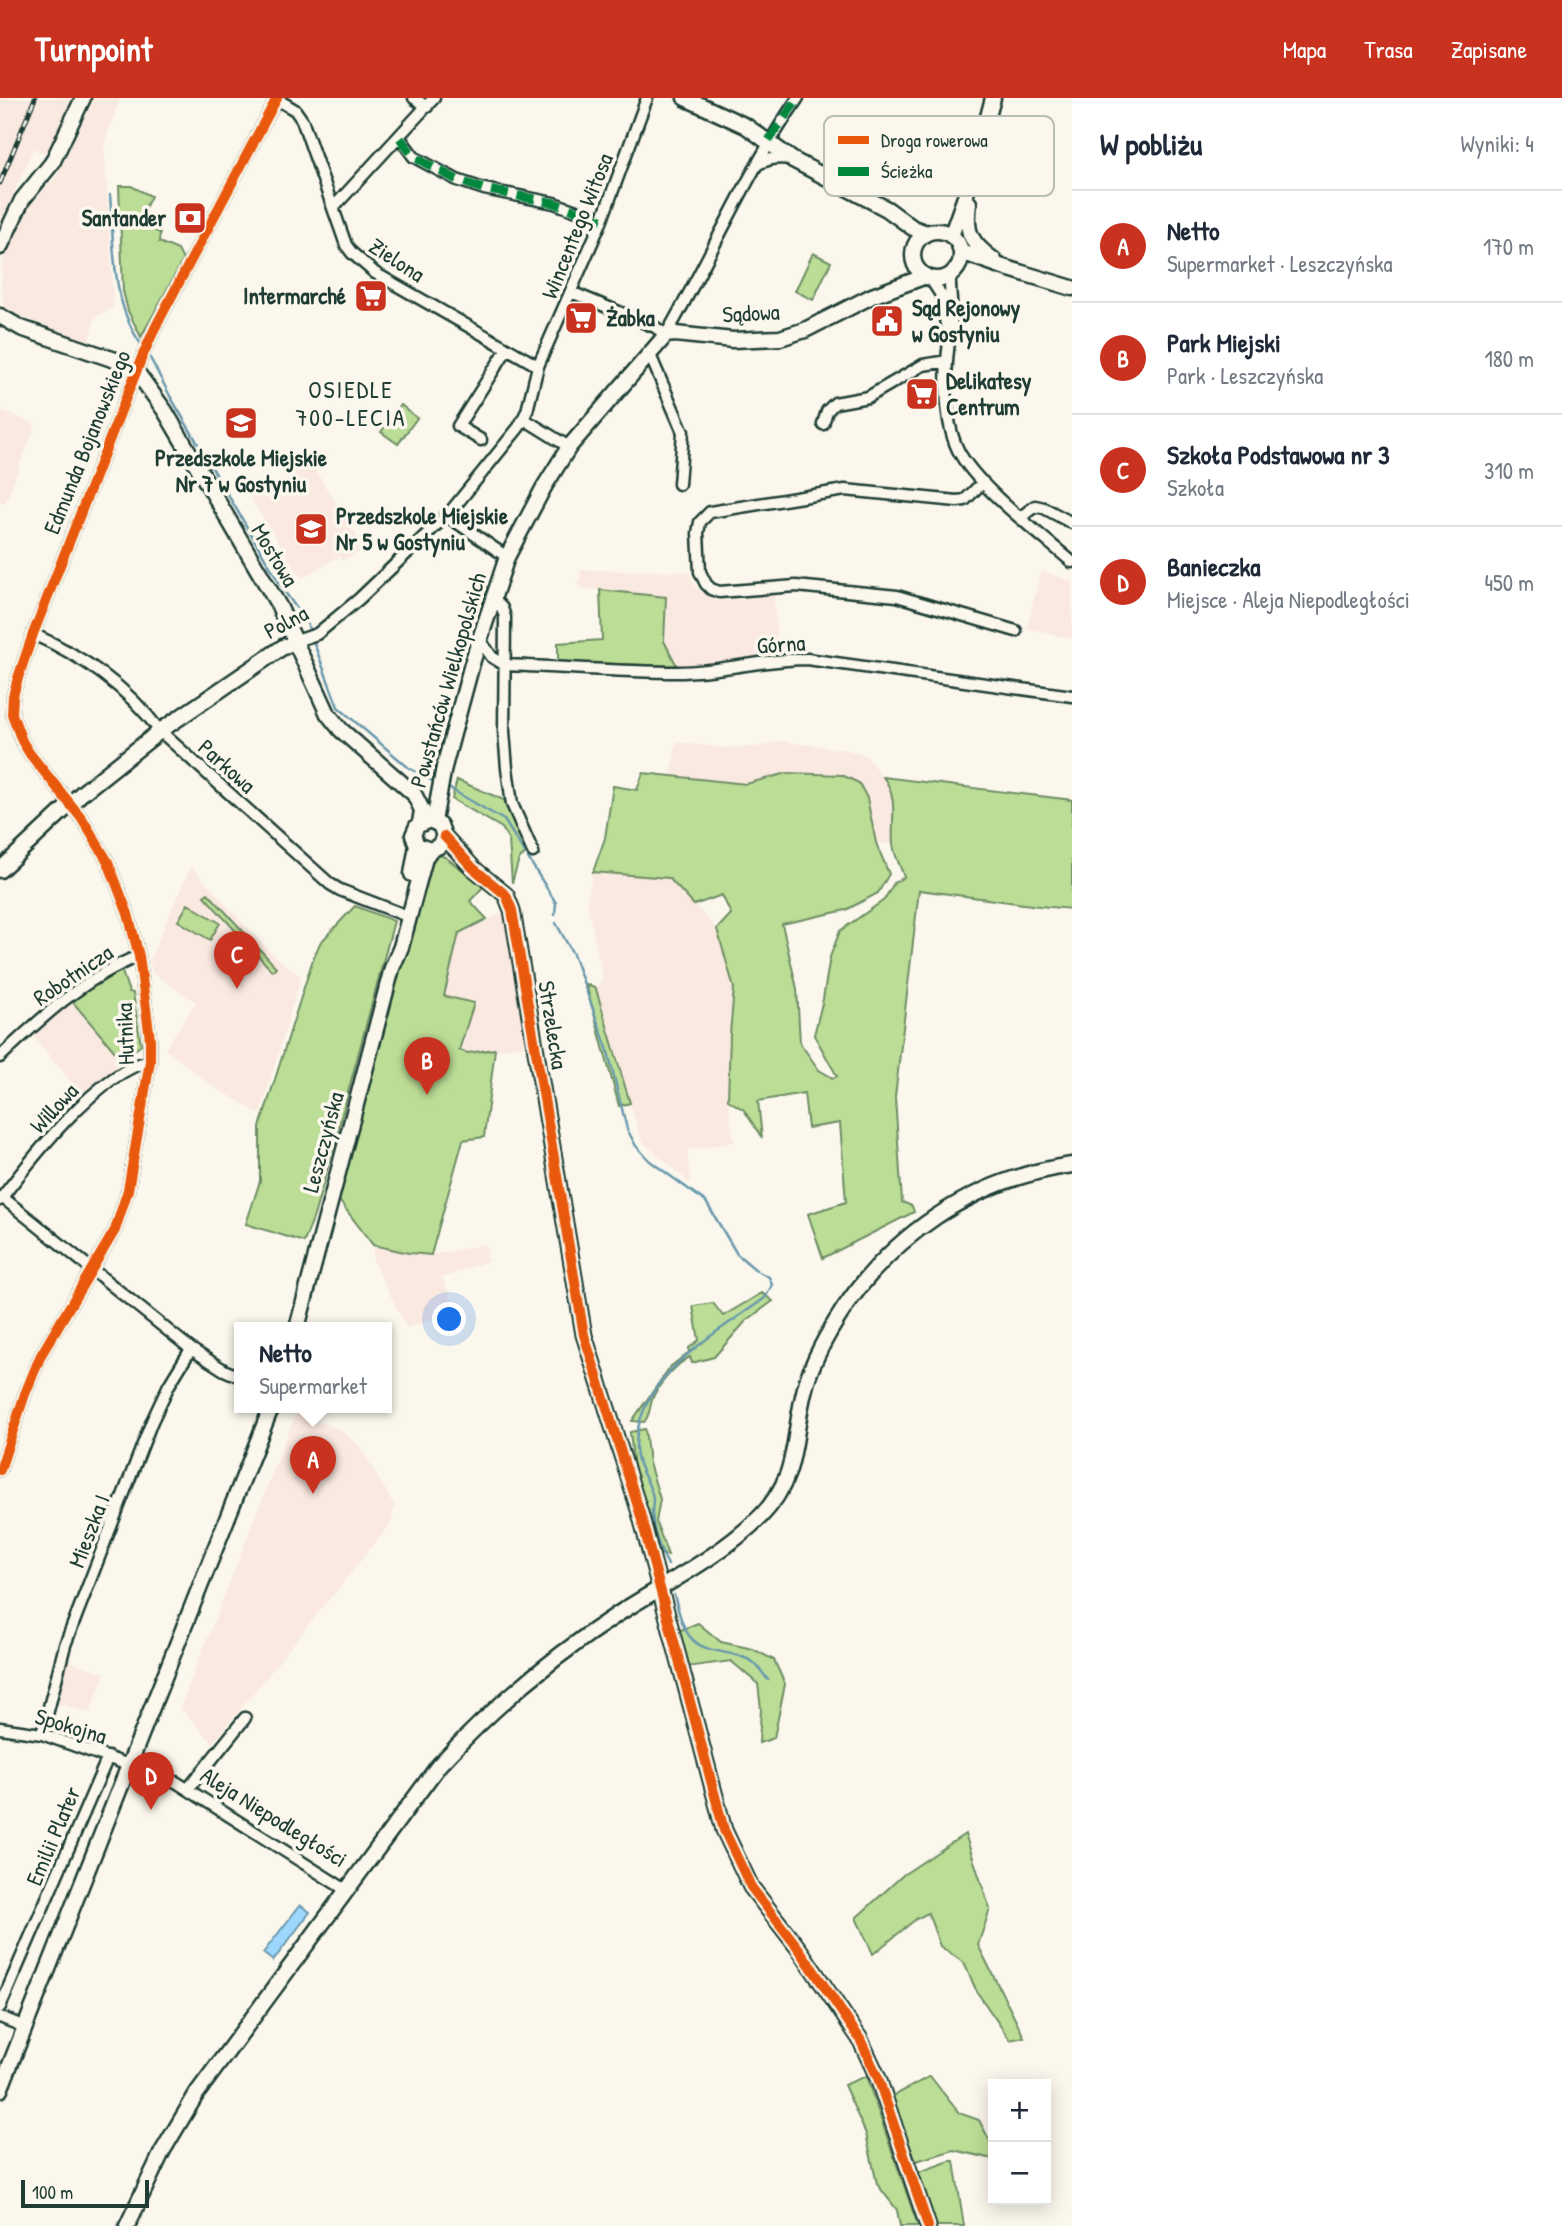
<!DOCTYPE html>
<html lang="pl">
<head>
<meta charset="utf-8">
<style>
	:root { --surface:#fff; --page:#f2f2f3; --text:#1f2937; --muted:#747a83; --line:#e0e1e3; --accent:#c8321e }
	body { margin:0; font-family:"Patrick Hand",sans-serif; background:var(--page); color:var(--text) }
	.controls { position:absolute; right:21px; bottom:21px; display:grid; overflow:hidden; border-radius:0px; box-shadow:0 4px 18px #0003 }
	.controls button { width:63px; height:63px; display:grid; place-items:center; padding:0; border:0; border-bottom:2px solid var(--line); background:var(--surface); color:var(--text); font:35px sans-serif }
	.scale { position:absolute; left:21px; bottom:18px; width:128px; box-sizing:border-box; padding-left:7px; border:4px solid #1f3d34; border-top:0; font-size:19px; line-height:24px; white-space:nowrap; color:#1f3d34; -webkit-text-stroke:5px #fbf7ec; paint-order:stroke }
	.you { position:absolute; left:450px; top:1222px; width:24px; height:24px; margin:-18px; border:5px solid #fff; border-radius:50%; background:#1a73e8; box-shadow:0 0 0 10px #1a73e833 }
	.badge { display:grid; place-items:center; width:46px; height:46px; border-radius:50%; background:var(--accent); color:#fff; font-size:23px; font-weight:700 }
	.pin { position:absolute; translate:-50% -58px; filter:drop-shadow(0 2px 4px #0008) }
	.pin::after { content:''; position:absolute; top:37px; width:24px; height:21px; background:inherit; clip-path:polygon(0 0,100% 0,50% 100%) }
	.popup { position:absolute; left:234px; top:1224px; width:158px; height:91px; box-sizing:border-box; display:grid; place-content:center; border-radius:0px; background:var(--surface); filter:drop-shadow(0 2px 5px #0005); font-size:23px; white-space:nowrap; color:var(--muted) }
	.popup b { font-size:26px; color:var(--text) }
	.popup::after { content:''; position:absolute; left:50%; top:100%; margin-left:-14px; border:14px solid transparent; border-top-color:var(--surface) }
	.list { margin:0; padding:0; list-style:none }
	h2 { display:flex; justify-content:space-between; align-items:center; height:91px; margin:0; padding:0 28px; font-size:30px }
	h2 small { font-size:23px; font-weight:400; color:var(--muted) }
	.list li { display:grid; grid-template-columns:46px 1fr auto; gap:21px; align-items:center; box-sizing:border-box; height:112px; padding:0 28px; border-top:2px solid var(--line) }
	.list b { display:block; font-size:26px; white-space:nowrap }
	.list p { margin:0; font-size:23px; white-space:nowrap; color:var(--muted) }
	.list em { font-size:23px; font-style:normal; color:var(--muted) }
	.map { position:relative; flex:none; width:1072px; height:2128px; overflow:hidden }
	header { display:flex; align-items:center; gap:42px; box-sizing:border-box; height:98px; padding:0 35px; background:var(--accent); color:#fff }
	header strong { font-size:33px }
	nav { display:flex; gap:38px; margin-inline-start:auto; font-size:24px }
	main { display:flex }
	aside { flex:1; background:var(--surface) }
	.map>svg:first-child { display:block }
	.built { fill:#fae9e0 }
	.green { fill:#bcdd96; stroke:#6e8d65; stroke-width:2 }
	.water { fill:#9dd7fe; stroke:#6b99ad; stroke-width:2 }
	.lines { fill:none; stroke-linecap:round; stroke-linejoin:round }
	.stream { stroke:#6b99ad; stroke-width:2.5 }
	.street-casing { stroke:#1f3d34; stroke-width:15 }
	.secondary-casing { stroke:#1f3d34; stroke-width:19 }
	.street { stroke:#fbf7ec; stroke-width:10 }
	.secondary { stroke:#fbf7ec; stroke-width:14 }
	.rail-casing { stroke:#1f3d34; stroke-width:5 }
	.rail { stroke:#fbf7ec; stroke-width:2.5; stroke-dasharray:8; stroke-linecap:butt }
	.quiet { stroke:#00873e; stroke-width:9; stroke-dasharray:18 9; stroke-linecap:butt }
	.cycleway-casing { stroke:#fbf7ec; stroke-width:15 }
	.cycleway { stroke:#e8590c; stroke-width:10 }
	.labels { text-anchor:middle; stroke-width:7; stroke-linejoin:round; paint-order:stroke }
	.poi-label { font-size:23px; font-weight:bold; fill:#1f3d34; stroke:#fbf7ec; text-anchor:start }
	.street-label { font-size:23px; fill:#1f3d34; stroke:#fbf7ec }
	.neighbourhood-label { font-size:24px; letter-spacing:2px; fill:#1f3d34; stroke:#fbf7ec }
	.key { fill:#fbf7ec; stroke:#b9bfb5; stroke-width:2 }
	.key-label { font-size:19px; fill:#1f3d34 }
</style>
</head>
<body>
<header>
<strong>Turnpoint</strong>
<nav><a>Mapa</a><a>Trasa</a><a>Zapisane</a></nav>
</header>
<main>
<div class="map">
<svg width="1072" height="2128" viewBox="0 0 1072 2128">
	<rect width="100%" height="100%" fill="#fbf7ec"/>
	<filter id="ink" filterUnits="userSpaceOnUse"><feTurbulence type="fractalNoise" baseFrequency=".0143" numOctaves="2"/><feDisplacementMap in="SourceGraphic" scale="14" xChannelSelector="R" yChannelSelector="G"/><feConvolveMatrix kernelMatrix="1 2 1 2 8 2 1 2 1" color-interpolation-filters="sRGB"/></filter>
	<g filter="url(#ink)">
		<path class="built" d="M0,0H72L47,55L33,51L0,128Z
			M94,0H120L104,46L114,209L95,219L88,245L4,212L1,186L2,166L17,128L33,103L57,77Z
			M0,312L36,326L5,405L0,403Z
			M311,366L365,451L342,463L339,458L302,480L250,400Z
			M581,472L689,474L696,490L717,503L774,497L778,557L712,567L677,568L664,543L665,499L578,490Z
			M1041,473L1072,483V541L1027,530Z
			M779,643L848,652L865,657L890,688L895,719L893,747L876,745L867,700L859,685L787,675L746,686L671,678L676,644L724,650L757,649Z
			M191,768L268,852L301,879L260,1016L211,987L165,951L196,904L153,876L149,863Z
			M593,774L669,780L717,831L734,890L730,936L728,1001L734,1044L687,1052L691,1086L641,1042L596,891L603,881L587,804Z
			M504,815L527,947L468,955L459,952L444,898L459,835Z
			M71,902L122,962L85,1001L31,936Z
			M486,1146L488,1163L442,1180L457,1212L407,1230L373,1163V1147L407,1155L431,1157Z
			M296,1315L343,1333L361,1350L394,1407L391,1425L213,1645L180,1610Z
			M65,1562L105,1575L90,1615L53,1604Z"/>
		<path class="green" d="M119,88H131L151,98L138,124L160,135L159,144L178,152L183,162L141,239L128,213L123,193Z
			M813,155L831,164L813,202L795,193Z
			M401,307L417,320L398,346L381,334Z
			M600,492L666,499L664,543L677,568L558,564V545L602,542Z
			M643,675L746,686L787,675L842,677L859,685L867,700L876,745L889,776L878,795L846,812L782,826L797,891L800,945L819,972L833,980L837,978L814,937L823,901L830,859L840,833L884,802L894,785L904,779C901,769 894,757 893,746C891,723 899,699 883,679L1072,702V811L1039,808L919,792L895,999L902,1104L912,1108L914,1114L823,1160L808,1116L846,1104L840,1025L808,1030L804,995L758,1003L762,1040L744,1012L728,1002L730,936L734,890L717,831L731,816L722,797L694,807L669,780L593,774L605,740L613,688L637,692Z
			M457,682L504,702L530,753L519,761L512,785L509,742L502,730L452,701Z
			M438,757L445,759L484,788L470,803L487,821L459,835L444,898L474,905L459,952L468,955L495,951L484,1039L463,1042L431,1157L409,1155L373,1147L338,1101L397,871L430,765Z
			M208,795L276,869L272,873L204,798Z
			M188,806L220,825L210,842L178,823Z
			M355,808L394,823L331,1058L314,1118L304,1144L246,1126L260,1083V1029L313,861L320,845Z
			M121,871L129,894L133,895L141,947L122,962L71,902Z
			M586,886L596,891L630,1005L619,1008Z
			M762,1195L773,1203L746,1223L714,1259L692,1265L690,1259C676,1266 661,1284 654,1297C649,1307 651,1317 644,1324L632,1323L670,1269L689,1254V1250L699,1242L693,1208L713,1205L723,1218Z
			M645,1331L649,1365L660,1401L656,1424L668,1457L657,1456L647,1412L634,1371L630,1334Z
			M698,1525L721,1544L753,1551L774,1562L785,1586L774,1640L759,1645L761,1611L758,1586L731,1563L686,1569L678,1533Z
			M965,1736L990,1811L978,1847L1024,1939L1010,1942L977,1894L964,1865L940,1848L928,1815L916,1821L873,1856L856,1820L903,1777Z
			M866,1978L918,2128H900L897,2112L877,2086L866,2036L844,1987Z
			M930,1978L959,2015L979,2022L993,2049V2061L954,2052L916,2063L890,2000Z
			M950,2063H954L964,2128H934L916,2075Z"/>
		<path class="water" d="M300,1807L310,1814L273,1863L263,1855Z"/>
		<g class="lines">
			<path class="stream" d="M110,97C114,148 111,208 144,250
				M148,256L170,298L285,494L307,525L310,534
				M312,540L338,609L409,670L434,684
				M447,689L504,722L525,755
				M528,760L556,805L555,817
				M556,825L573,856L607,950L627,1031L636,1048L650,1063L706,1104L737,1156L757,1173L769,1179L772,1187L765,1200C713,1238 637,1277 636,1349C636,1371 651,1384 653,1400C653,1405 652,1411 652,1416C653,1435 660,1451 668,1467
				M674,1497C678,1510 682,1532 693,1542C708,1557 737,1552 754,1565C759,1569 764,1577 768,1582"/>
			<defs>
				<path id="street" d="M275,0L295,12L302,22L346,147L352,155L375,175L538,268
					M414,0L427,9
					M400,40L414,59L457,82L484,91L554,105L602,122
					M758,66C769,60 778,59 790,61
					M333,110L434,0
					M950,177C949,194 954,214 951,231C945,265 942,319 958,352C976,388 1040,436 1072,464
					M930,180L941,197L946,227
					M571,194L655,229L666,237C711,159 747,74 798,0
					M650,257L683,334L679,386
					M524,321L569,349
					M823,326L827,313L835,305L868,299L923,267L947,263
					M481,342L458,328L507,251
					M983,384L965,402L957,403L845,392L710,414L700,424L698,435L700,474L706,486L711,491L719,494L796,488L897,498L1016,533
					M446,417L507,459
					M1021,419L1035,408L1044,410L1072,425
					M492,499L502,510L505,519L504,634L507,670L512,706L533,754
					M33,536C84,559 126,588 160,633L330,786L340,792L402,816
					M479,541L492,559L505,567C562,569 620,574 678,574C721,574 763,561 807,561L1072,598
					M296,543L317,536L359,501L451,413L519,329L527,313L538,268L602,122L647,0
					M0,959C42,919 85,879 139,858
					M2,1099L191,1251L224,1272L240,1279
					M0,1102C32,1060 98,974 150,963
					M0,1372L25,1296L41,1257L115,1132L128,1092L150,963V941L139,858L128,816L108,764L83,722L30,656L22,643L12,616L13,598L18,580L33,536L142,259L156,228L277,0
					M0,1630L42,1636L176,1684L346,1792
					M42,1636L65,1547L152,1323L169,1287L191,1251
					M188,1691L245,1620
					M0,1909L108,1659
					M0,1919L25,1929"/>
				<path id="secondary" d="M685,0L746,28L793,62L887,111L913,130L927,135
					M969,105C965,134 970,145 994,162
					M913 157a24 24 0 1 1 48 0a24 24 0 1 1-48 0Z
					M951,138L971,82L993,0
					M0,149L22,102L52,65L83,0
					M961,154L1006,170L1072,190
					M0,218L21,230L118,263L136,273L165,313L279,508L328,616L341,632L414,696L422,712L420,725
					M434,723L444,669L473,562L507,459L544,389L569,349L666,237L675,236L733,242L780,240L805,232L872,198L926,178
					M444,738L473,770L506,797L512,812L584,1237L640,1415L724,1732L751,1789L799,1851L860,1941L878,1980L928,2128
					M0,772L82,695L160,633L283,549L296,543
					M412,776L417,747L413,737L417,728L429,722L440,727L444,738L439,748L430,752L417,747
					M297,1230L392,870L401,849L425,760L430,752
					M0,1992L271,1310
					M127,2128L162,2054L197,1995L439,1667C493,1609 555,1557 621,1514C668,1484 721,1458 761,1418C800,1378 792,1338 805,1290C811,1266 823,1244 836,1223C888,1138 973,1081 1072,1067"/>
			</defs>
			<use href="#street" class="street-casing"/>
			<use href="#secondary" class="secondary-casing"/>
			<use href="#street" class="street"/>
			<use href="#secondary" class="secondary"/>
			<defs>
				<path id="rail" d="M0,85L35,0"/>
			</defs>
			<use href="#rail" class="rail-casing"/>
			<use href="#rail" class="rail"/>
			<path class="quiet" d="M400,40L414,59L457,82L484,91L554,105L602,122
				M769,42L798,0"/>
			<defs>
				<path id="cycleway" d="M444,738L473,770L506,797L512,812L584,1237L640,1415L724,1732L751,1789L799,1851L860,1941L878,1980L928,2128
					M0,1372L25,1296L41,1257L115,1132L128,1092L150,963V941L139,858L128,816L108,764L83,722L30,656L22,643L12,616L13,598L18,580L33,536L142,259L156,228L277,0"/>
			</defs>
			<use href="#cycleway" class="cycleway-casing"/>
			<use href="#cycleway" class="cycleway"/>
		</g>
	</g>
	<defs>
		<symbol id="bank-square" viewBox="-11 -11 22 22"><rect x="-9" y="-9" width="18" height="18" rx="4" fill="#c8321e" stroke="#fbf7ec"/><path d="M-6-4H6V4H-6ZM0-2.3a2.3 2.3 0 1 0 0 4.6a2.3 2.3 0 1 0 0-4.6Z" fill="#fff"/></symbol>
		<symbol id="supermarket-square" viewBox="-11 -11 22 22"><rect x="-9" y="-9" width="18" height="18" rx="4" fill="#c8321e" stroke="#fbf7ec"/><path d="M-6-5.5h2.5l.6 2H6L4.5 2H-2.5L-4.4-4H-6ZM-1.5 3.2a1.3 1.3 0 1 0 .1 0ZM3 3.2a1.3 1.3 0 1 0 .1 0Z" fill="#fff"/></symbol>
		<symbol id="civic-square" viewBox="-11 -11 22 22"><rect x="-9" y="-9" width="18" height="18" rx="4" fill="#c8321e" stroke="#fbf7ec"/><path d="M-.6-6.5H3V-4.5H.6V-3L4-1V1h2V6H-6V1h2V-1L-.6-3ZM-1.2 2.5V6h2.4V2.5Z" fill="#fff"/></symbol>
		<symbol id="school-square" viewBox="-11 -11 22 22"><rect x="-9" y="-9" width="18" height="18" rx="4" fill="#c8321e" stroke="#fbf7ec"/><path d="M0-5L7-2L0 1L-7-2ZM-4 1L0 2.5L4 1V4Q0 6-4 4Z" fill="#fff"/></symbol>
	</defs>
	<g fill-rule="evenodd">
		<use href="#bank-square" x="171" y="101" width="38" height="38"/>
		<use href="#supermarket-square" x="352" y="179" width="38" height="38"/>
		<use href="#supermarket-square" x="562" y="201" width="38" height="38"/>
		<use href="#civic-square" x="868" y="204" width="38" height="38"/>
		<use href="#supermarket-square" x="903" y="277" width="38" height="38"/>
		<use href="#school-square" x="222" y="306" width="38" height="38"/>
		<use href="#school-square" x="292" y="412" width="38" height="38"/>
	</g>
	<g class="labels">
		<g class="poi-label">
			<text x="166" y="128" text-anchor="end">Santander</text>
			<text x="346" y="206" text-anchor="end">Intermarché</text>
			<text x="912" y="218">Sąd Rejonowy<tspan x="912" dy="26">w Gostyniu</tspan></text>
			<text x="606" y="228">Żabka</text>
			<text x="946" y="291">Delikatesy<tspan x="946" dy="26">Centrum</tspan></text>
			<text x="241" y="368" text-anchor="middle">Przedszkole Miejskie<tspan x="241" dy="26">Nr 7 w Gostyniu</tspan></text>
			<text x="336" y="426">Przedszkole Miejskie<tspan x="336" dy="26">Nr 5 w Gostyniu</tspan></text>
		</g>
		<g class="street-label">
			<text transform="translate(577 128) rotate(-68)" y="8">Wincentego Witosa</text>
			<text transform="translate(397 162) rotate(33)" y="8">Zielona</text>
			<text transform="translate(751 215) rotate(-3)" y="8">Sądowa</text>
			<text transform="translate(87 344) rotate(-68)" y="8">Edmunda Bojanowskiego</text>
			<text transform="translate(275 457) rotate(59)" y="8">Mostowa</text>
			<text transform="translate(286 524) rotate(-28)" y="8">Polna</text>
			<text transform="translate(781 546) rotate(-4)" y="8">Górna</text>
			<text transform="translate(448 582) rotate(-74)" y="8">Powstańców Wielkopolskich</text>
			<text transform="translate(227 668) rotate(42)" y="8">Parkowa</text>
			<text transform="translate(73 877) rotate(-34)" y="8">Robotnicza</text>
			<text transform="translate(553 927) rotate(81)" y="8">Strzelecka</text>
			<text transform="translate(125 936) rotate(-92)" y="8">Hutnika</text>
			<text transform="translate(54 1010) rotate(-47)" y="8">Willowa</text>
			<text transform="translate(323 1044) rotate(-75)" y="8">Leszczyńska</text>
			<text transform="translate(89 1433) rotate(-69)" y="8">Mieszka I</text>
			<text transform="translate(71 1628) rotate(17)" y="8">Spokojna</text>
			<text transform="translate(274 1719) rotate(32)" y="8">Aleja Niepodległości</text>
			<text transform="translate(53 1738) rotate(-67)" y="8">Emilii Plater</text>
		</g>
		<g class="neighbourhood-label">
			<text x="351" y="300">OSIEDLE<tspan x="351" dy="28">700-LECIA</tspan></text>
		</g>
	</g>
	<rect x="824" y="18" width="230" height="80" rx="10" class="key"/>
	<rect x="838" y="38" width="31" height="8" fill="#e8590c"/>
	<rect x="838" y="69" width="31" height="9" fill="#00873e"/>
	<g class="key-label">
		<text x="881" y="49">Droga rowerowa</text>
		<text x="881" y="80">Ścieżka</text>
	</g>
</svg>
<div class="controls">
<button>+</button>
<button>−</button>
</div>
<div class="scale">100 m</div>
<div class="you"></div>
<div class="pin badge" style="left:313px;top:1396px">A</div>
<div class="popup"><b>Netto</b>Supermarket</div>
<div class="pin badge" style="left:427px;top:997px">B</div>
<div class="pin badge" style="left:237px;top:891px">C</div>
<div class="pin badge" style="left:151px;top:1712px">D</div>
</div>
<aside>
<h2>W pobliżu<small>Wyniki: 4</small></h2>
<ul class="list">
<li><span class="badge">A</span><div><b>Netto</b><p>Supermarket · Leszczyńska</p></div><em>170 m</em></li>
<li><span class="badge">B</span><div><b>Park Miejski</b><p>Park · Leszczyńska</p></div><em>180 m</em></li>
<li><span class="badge">C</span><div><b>Szkoła Podstawowa nr 3</b><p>Szkoła</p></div><em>310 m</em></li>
<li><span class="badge">D</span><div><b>Banieczka</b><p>Miejsce · Aleja Niepodległości</p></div><em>450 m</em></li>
</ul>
</aside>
</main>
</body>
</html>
